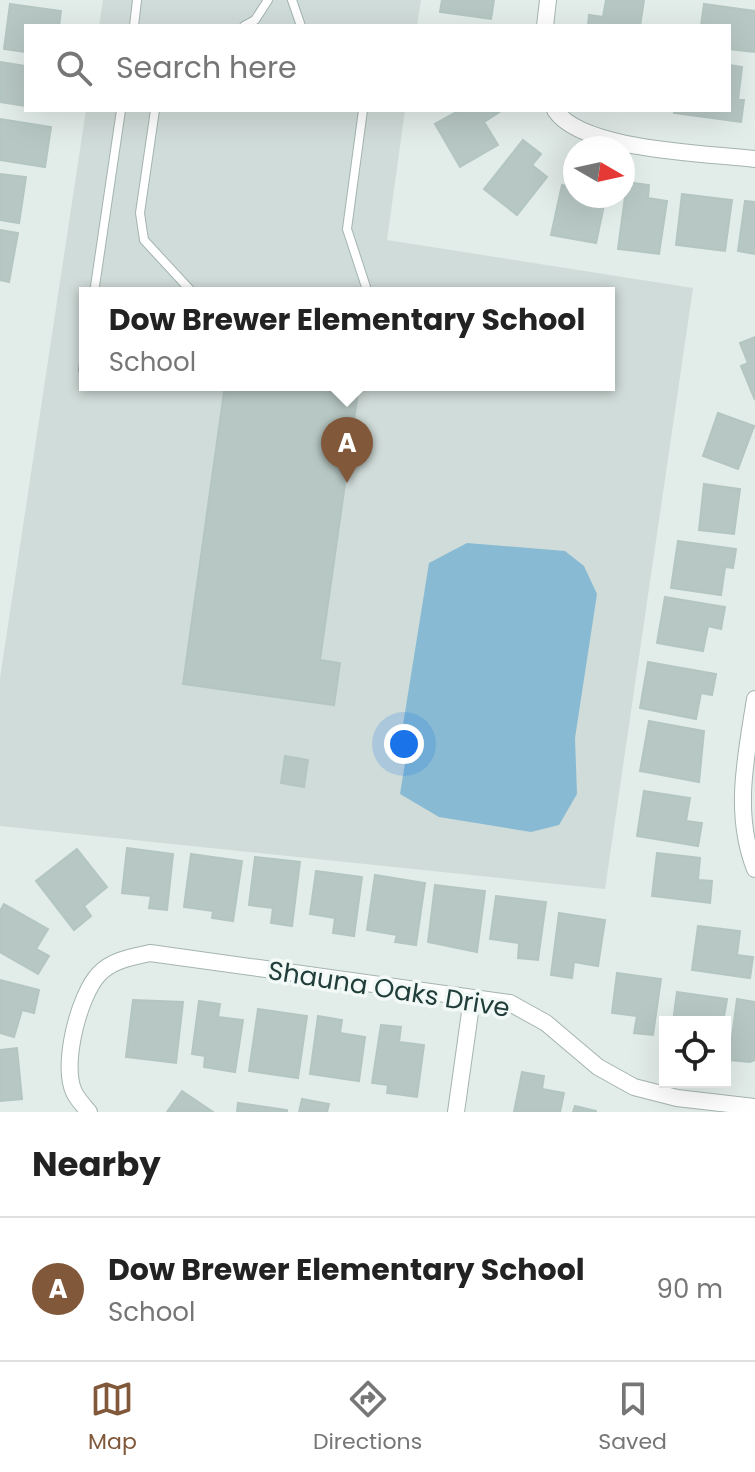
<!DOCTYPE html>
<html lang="en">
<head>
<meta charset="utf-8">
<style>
	:root { --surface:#fff; --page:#f2f2f2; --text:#222; --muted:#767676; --line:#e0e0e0; --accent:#815839 }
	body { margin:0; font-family:Poppins,sans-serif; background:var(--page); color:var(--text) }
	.controls { position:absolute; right:24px; bottom:24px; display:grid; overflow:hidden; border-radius:0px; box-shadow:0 8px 32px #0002 }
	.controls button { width:72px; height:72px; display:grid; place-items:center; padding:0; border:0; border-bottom:2px solid var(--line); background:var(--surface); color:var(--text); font:40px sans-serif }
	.compass { position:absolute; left:563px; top:136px; width:72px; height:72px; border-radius:50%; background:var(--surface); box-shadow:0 8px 32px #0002; rotate:99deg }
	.you { position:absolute; left:404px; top:744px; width:28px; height:28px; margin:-20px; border:6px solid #fff; border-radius:50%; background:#1a73e8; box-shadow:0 0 0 12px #1a73e833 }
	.badge { display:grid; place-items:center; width:52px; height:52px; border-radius:50%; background:var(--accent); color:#fff; font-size:26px; font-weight:700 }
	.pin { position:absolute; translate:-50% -66px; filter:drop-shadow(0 2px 4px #0008) }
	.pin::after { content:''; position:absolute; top:42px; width:28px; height:24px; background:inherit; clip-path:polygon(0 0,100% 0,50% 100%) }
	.popup { position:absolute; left:79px; top:287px; width:536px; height:104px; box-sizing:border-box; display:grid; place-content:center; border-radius:0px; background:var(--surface); filter:drop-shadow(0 2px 6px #0005); font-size:26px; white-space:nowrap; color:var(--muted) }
	.popup b { font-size:30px; color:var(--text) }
	.popup::after { content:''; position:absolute; left:50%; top:100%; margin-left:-16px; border:16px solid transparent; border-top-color:var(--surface) }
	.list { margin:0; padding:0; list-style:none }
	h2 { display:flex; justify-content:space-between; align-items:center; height:104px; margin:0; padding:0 32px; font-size:34px }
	h2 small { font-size:26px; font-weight:400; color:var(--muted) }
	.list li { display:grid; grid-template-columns:52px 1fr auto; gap:24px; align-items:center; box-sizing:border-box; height:144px; padding:0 32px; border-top:2px solid var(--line) }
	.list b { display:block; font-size:30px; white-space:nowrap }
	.list p { margin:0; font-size:26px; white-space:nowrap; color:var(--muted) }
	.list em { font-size:26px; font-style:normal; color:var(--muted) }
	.icon { flex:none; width:44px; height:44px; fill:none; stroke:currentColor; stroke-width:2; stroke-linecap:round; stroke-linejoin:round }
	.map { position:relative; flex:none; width:755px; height:1112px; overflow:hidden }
	.search { position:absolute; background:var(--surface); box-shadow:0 8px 32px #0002; left:24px; right:24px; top:24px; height:88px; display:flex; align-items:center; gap:20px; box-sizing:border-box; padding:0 28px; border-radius:0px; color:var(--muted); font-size:30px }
	.sheet { height:248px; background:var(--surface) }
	nav { display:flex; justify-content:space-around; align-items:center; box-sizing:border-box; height:112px; border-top:2px solid var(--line); background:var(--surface); font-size:22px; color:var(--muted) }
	nav a { display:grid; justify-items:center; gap:4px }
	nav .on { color:var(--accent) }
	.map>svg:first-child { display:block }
	.built { fill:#d0dcd9; fill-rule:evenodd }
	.water { fill:#88bbd3 }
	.building { fill:#b7c7c3; stroke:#b4c6c2; stroke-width:2 }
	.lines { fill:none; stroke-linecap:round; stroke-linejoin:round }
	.service-casing { stroke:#a4b4b1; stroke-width:10 }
	.minor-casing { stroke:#a4b4b1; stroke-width:18 }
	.service { stroke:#fff; stroke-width:8 }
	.minor { stroke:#fff; stroke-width:16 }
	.labels { text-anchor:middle; stroke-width:7; stroke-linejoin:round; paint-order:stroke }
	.street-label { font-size:26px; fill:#213e3b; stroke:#f2f9f7 }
</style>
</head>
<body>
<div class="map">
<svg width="755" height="1112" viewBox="0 0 755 1112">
	<rect width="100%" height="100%" fill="#e2ece9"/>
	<path class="built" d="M103,0H421L417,26H99Z
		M86,110H405L387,240L693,288L605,889L0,826V678ZM85,293H609V385H85Z"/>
	<path class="water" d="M467,543L565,551L584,566L597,594L575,738L577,794L559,825L531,832L439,817L400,794L407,751L402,731L429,563Z"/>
	<path class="building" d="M442,0H494L491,19L440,12Z
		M606,0H644L640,26H588L589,15L603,17Z
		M10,4L61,11L59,26H26V52L4,49Z
		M704,4L755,11V52L729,49V26H701Z
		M0,62L26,66V106L0,102Z
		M729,65L742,67L738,100H744L741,122L674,113L675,110H729Z
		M460,110L501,111L484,122L498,145L460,167L435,124Z
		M0,119L51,127L45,167L0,160Z
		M523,140L541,154L532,165L547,177L517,215L484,189Z
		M0,174L26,177L19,223L0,220Z
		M627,182L649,185L648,198L667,201L659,254L618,249Z
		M562,185L575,188V196H606L596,243L551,235Z
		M682,194L732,200L725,251L676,245Z
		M745,201L755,202V254L738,251Z
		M0,230L18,233L9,282L0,280Z
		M755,337V400L741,366L748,363L740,343Z
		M225,385H359L320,660L340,663L334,705L183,684Z
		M718,413L754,426L738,469L703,456Z
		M704,484L740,489L734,534L699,530Z
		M678,541L736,549L733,568L725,567L721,595L671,588Z
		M665,597L725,607L721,629L708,626L703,651L657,643Z
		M648,662L716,674L712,695L701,693L696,719L640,708Z
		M649,721L704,731L699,782L640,771Z
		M285,756L308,760L304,787L281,783Z
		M644,791L690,798L686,821L702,823L698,846L637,836Z
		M127,848L173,854L167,910L149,908L151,896L122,893Z
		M77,849L107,887L84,906L91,916L74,930L36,881Z
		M657,853L700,858L698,880L712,881L710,903L652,896Z
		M191,854L242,861L233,921L212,918L213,911L184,907Z
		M255,857L300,862L292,926L271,923L273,908L249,905Z
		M316,871L362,877L354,936L333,933L335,918L310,914Z
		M375,875L425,883L416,945L395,942L397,935L367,930Z
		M435,885L485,891L477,952L428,942Z
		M496,896L546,902L538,960L518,958L519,943L490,939Z
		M4,904L48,929L36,949L49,956L38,974L0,952V911Z
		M559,913L605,920L598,966L574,962L572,978L551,975Z
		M698,926L740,931L737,955L753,957L750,978L692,970Z
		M617,973L661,979L653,1035L634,1033L637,1016L612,1013Z
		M0,980L39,990L34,1013L22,1010L14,1037L0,1033Z
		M677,992L727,999L723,1022H673Z
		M737,999L755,1002V1060L750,1062L729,1060Z
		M133,1000L183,1002L176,1063L126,1057Z
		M199,1001L220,1004L218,1017L243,1020L235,1072L204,1067L205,1056L192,1054Z
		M258,1009L307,1016L298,1078L249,1071Z
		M318,1016L342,1020L340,1033L365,1037L359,1081L310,1074Z
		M381,1025L401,1027L399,1042L424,1045L417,1097L387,1093L388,1085L372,1083Z
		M17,1048L22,1099L0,1101V1050Z
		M522,1072L544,1076L542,1089L564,1093L560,1112H514Z
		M182,1091L213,1112H167Z
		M302,1099L329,1104L327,1112H299Z
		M238,1103L287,1110V1112H237Z
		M575,1106L596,1111V1112H573Z"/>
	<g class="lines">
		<defs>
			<path id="service" d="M292,0L301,26
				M134,26L137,0
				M244,26L255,20L268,0
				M155,110L140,213L144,240L193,293
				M363,110L347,229L368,293
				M94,293L121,110
				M83,370L85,356"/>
			<path id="minor" d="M545,26L548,0
				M555,110C582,151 706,153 755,159
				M755,699C746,757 733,813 755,869
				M89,1112C84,1106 77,1099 74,1092C61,1065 79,995 99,974C112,960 132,957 150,953L510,1003L546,1023L598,1067L634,1087L677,1098L755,1107
				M456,1112L472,998"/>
		</defs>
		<use href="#service" class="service-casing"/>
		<use href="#minor" class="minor-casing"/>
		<use href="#service" class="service"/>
		<use href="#minor" class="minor"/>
	</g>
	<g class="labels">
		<g class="street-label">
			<text transform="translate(389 989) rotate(9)" y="9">Shauna Oaks Drive</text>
		</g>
	</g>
</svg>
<div class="controls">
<button><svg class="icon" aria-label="locate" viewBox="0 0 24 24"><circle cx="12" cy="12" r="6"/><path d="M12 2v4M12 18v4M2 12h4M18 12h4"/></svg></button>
</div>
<svg class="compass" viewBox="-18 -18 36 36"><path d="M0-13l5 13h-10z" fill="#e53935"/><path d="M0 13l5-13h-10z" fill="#767676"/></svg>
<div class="you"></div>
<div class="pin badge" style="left:347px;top:483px">A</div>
<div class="popup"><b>Dow Brewer Elementary School</b>School</div>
<div class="search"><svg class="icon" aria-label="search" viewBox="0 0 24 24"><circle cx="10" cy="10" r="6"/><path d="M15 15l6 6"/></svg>Search here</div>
</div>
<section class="sheet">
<h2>Nearby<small></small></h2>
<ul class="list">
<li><span class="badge">A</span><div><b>Dow Brewer Elementary School</b><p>School</p></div><em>90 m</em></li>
</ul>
</section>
<nav>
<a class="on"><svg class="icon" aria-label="map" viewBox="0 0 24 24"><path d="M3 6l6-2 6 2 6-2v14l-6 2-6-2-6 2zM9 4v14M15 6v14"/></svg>Map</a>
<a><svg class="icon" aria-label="directions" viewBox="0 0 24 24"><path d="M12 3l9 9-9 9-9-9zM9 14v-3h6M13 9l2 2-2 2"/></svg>Directions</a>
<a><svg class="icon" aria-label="saved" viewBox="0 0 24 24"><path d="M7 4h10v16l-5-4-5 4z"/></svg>Saved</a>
</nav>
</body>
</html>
